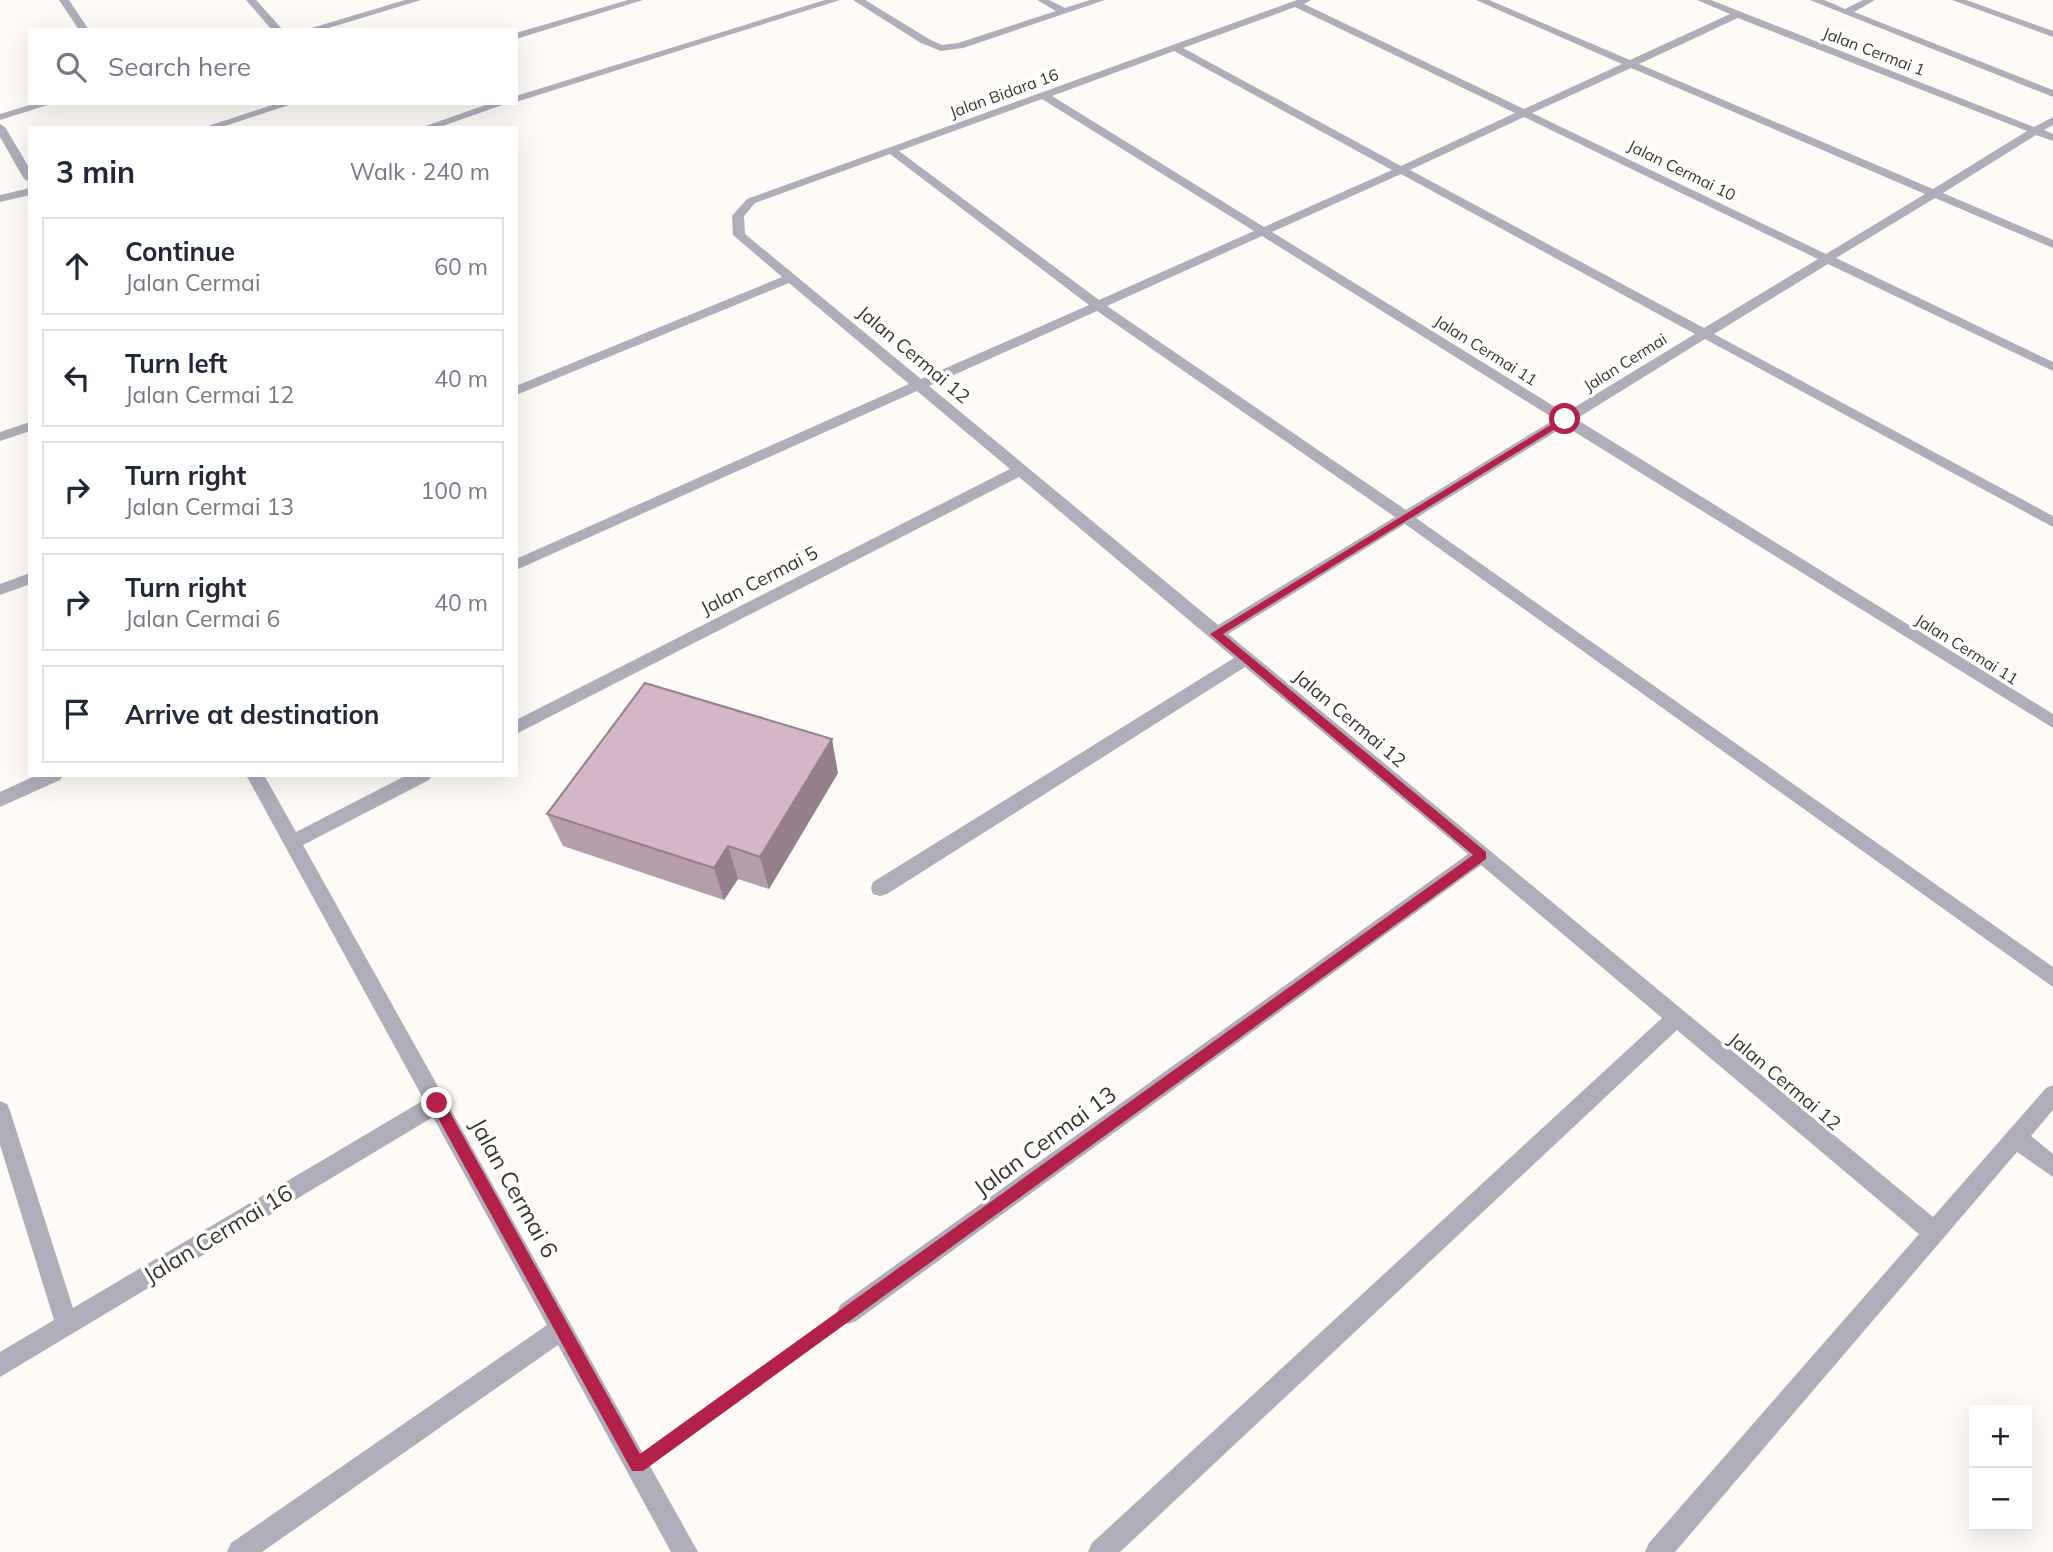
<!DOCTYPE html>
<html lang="en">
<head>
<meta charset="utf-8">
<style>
	:root { --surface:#fff; --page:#f6f6f7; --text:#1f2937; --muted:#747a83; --line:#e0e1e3 }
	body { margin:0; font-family:Mulish,sans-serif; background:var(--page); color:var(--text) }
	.controls { position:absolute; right:21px; bottom:21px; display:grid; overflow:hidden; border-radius:0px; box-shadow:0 7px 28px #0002 }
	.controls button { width:63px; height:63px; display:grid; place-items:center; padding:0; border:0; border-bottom:2px solid var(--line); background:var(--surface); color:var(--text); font:35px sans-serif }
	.stop { position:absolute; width:21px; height:21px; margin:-16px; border:5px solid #b32148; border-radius:50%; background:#fff }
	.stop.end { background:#b32148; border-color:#fff; box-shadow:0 2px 7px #0008 }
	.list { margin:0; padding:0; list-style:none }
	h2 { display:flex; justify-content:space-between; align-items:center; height:91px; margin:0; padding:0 28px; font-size:30px }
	h2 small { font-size:23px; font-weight:400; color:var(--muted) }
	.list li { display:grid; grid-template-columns:46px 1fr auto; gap:21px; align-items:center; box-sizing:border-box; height:98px; margin:0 14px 14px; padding:0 14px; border:2px solid var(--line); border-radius:0px }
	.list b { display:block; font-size:26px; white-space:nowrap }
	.list p { margin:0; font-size:23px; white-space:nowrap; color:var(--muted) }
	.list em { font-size:23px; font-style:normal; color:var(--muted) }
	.icon { flex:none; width:38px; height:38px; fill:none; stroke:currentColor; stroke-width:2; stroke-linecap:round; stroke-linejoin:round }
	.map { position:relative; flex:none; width:2053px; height:1552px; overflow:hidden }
	.search { position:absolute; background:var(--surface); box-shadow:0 7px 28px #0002; left:28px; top:28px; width:490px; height:77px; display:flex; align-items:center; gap:18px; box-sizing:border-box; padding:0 24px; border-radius:0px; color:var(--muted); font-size:26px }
	.panel { position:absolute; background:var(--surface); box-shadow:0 7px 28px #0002; left:28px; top:126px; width:490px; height:651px; border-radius:0px }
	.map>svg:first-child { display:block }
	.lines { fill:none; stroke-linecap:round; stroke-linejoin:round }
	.path { stroke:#a8a29b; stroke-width:5; stroke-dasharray:9 4.5; stroke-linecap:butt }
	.minor { fill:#afadba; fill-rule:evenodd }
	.wall { fill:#b59dac }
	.shaded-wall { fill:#947f8c }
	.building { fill:#d3b6c8; stroke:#947f8c; stroke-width:2 }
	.route { fill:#b32148 }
	.labels { text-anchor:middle; stroke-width:7; stroke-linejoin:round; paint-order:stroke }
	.far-street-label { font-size:16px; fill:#3c352a; stroke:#fff }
	.street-label { font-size:19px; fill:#3c352a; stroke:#fff }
	.near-street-label { font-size:23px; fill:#3c352a; stroke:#fff }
</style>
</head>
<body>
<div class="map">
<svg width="2053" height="1552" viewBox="0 0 2053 1552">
	<rect width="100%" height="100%" fill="#fefaf5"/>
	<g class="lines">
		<path class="path" d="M672,1441L815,1337"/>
		<path class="minor" d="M59,0H69L89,30H79Z
			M246,0H256L283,30H272Z
			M405,0H421L322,30H305Z
			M628,0H643L516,39V33Z
			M825,0H840L516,102V96Z
			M853,0H865L929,39L942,45L958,43L1056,11L1037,0H1049L1065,8L1090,0H1105L963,48L941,51L921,43Z
			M1297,0H1311L1304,4L1524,109L1622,64L1476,0H1489L1630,60L1730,14L1697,0H1711L2034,127L2053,117V125L2044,130L2053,134V141L2036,135L1943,193L2053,240V248L1935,198L1836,258L2053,362V371L1828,264L1714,334L2053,516V527L1705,339L1576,419L2053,714V728L1565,426L1416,518L2053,967V987L1405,524L1228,634L1933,1217L2046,1088L2053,1085V1110L2031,1136L2053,1154V1177L2017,1152L1675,1552H1645L1649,1543L1919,1234L1677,1030L1120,1552H1088L1092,1543L1662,1018L1481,865L856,1321L848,1324L840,1321L837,1313L840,1305L1468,854L1245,667L887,894L880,896L873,894L871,888L873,882L1234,658L1019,477L516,734V720L1010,469L917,391L516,570V559L909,384L789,283L516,395V386L782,277L733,235L732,216L747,199ZM1295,7L1515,113L1401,166L1183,48ZM1738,18L2027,131L1933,189L1639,64ZM1174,51L1392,170L1264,227L1052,96ZM1631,68L1925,194L1826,254L1532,113ZM1042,99L1254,231L1099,300L899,151ZM1524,117L1818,259L1704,328L1410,170ZM890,154L1089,305L921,379L745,234L744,216L755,203ZM1401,174L1695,334L1565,413L1272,232ZM1262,236L1555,419L1406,510L1107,306ZM1097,311L1395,517L1218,625L929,386Z
			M1810,0H1824L1845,9L1863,0H1875L1854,12L2053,90V97Z
			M1952,0H1966L2053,31V37Z
			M36,103H54L0,120V114Z
			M278,103H295L219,128H202Z
			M491,103H508L437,128H420Z
			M0,124L5,127L30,169V182L24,179L0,137Z
			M30,188V195L0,202V195Z
			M30,422V431L0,441V432Z
			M30,573V584L0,595V584Z
			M37,775H63L60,780L0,807V792Z
			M246,775H264L296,832L407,775H432L429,780L303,845L698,1552H671L558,1345L262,1552H227L231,1543L547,1325L433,1117L0,1377V1352L54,1320L0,1145V1101L7,1104L10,1111L73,1308L424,1100Z"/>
	</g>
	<path class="wall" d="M838,773L769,889L738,879L724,900L563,846L547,814Z"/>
	<path class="shaded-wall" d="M832,739L838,773L769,889L760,857Z
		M728,846L738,879L724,900L714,868Z"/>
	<path class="building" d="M645,683L832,739L760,857L728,846L714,868L547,814Z"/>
	<path class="route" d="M1565,416L1568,421L1223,634L1486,852V859L643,1471H632L432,1107V1098H442L640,1454L1473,855L1210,634Z"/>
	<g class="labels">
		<g class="far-street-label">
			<text transform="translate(1874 51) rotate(21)" y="6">Jalan Cermai 1</text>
			<text transform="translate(1004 93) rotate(-20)" y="6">Jalan Bidara 16</text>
			<text transform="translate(1682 170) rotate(26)" y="6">Jalan Cermai 10</text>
			<text transform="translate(1486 350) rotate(32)" y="6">Jalan Cermai 11</text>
			<text transform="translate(1625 362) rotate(-32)" y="6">Jalan Cermai</text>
			<text transform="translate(1967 649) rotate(32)" y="6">Jalan Cermai 11</text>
		</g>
		<g class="street-label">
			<text transform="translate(914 354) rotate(40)" y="7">Jalan Cermai 12</text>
			<text transform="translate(759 580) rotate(-27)" y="7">Jalan Cermai 5</text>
			<text transform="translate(1350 718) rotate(40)" y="7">Jalan Cermai 12</text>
			<text transform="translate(1785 1081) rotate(40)" y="7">Jalan Cermai 12</text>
		</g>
		<g class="near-street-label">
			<text transform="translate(1045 1141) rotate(-36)" y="8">Jalan Cermai 13</text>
			<text transform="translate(514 1188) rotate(61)" y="8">Jalan Cermai 6</text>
			<text transform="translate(218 1234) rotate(-31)" y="8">Jalan Cermai 16</text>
		</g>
	</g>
</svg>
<div class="controls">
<button>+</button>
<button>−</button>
</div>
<div class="stop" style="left:1565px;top:419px"></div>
<div class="stop end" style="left:437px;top:1103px"></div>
<div class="search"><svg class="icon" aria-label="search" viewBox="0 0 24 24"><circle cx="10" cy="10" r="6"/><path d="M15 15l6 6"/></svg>Search here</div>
<section class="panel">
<h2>3 min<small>Walk · 240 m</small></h2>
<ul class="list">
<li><svg class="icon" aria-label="ahead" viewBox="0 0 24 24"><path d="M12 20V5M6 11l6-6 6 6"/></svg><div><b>Continue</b><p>Jalan Cermai</p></div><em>60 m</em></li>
<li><svg class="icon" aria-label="left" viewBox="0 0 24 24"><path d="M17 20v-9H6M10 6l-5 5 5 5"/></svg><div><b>Turn left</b><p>Jalan Cermai 12</p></div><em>40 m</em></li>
<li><svg class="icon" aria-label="right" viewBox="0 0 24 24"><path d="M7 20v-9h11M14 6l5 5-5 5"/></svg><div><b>Turn right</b><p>Jalan Cermai 13</p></div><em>100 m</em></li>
<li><svg class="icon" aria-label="right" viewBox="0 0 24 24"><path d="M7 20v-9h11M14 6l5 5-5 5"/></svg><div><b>Turn right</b><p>Jalan Cermai 6</p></div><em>40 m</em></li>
<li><svg class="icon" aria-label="arrive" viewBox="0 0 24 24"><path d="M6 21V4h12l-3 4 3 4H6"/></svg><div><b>Arrive at destination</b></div></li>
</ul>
</section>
</div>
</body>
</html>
